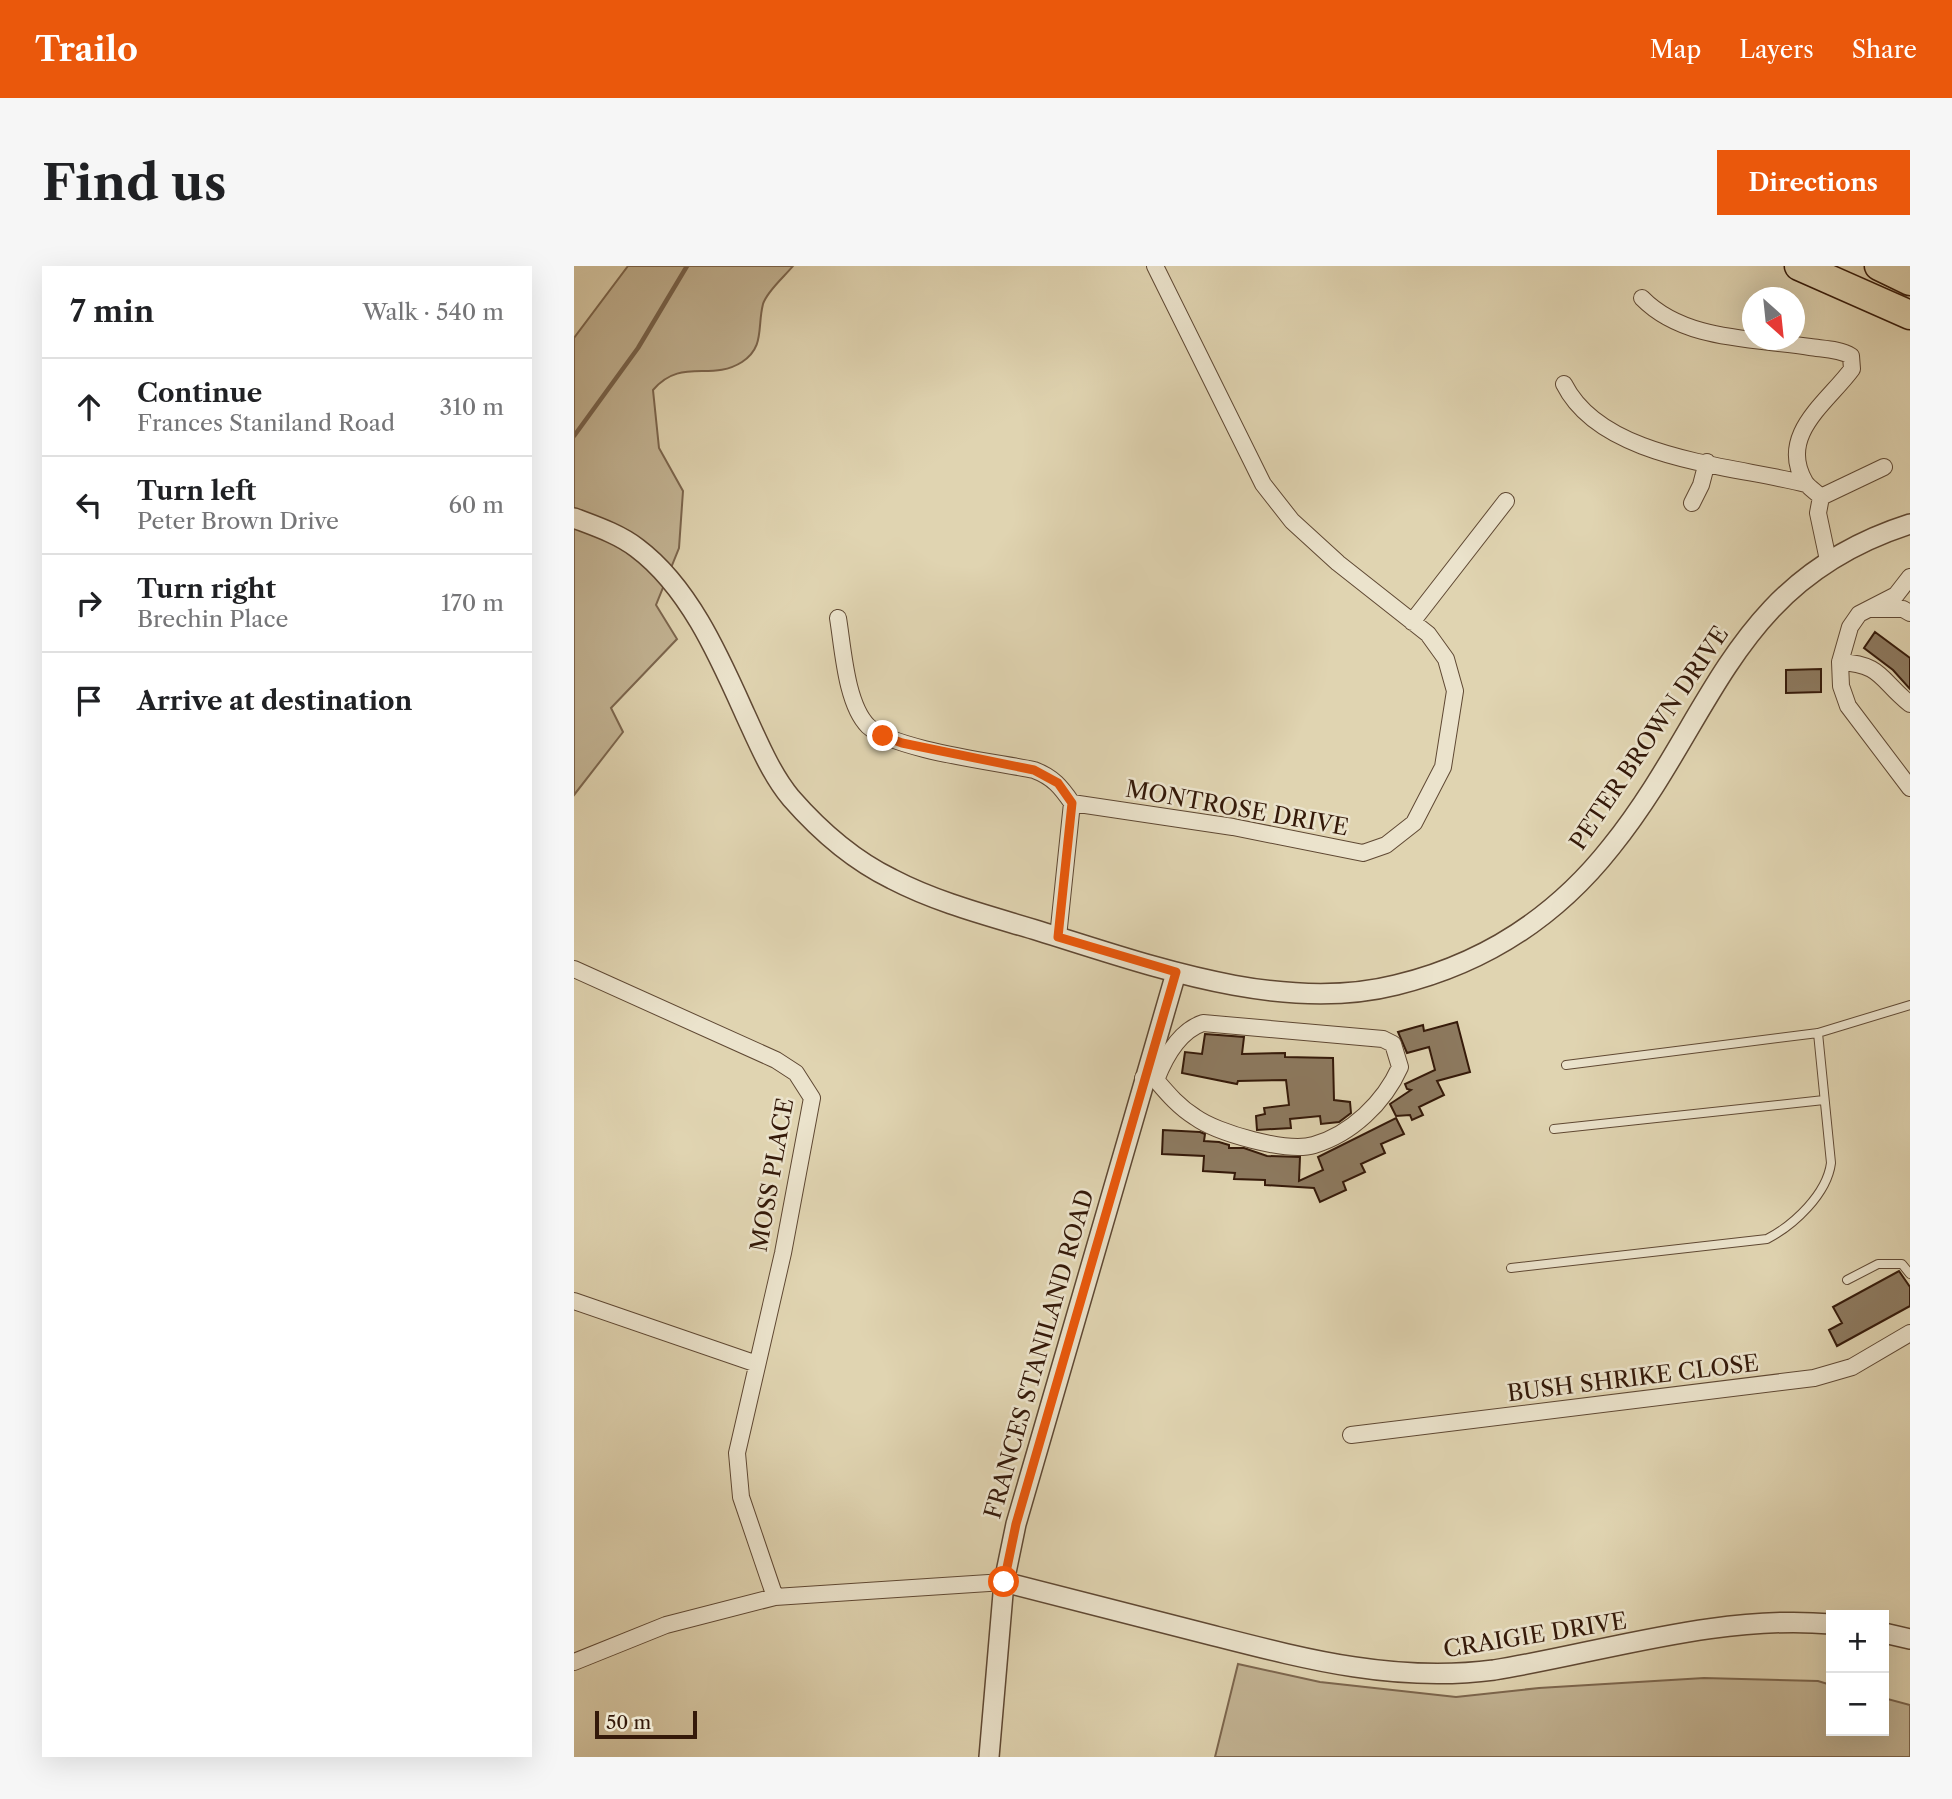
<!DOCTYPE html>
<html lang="en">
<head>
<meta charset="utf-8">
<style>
	:root { --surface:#fff; --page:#f6f6f6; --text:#202124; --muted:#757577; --line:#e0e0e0; --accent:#ea580c }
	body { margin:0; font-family:"Libre Caslon Text",serif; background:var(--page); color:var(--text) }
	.controls { position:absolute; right:21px; bottom:21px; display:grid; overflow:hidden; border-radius:0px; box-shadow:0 7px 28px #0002 }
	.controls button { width:63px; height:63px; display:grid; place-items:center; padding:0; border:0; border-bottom:2px solid var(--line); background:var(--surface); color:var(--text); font:35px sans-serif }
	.compass { position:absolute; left:1168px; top:21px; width:63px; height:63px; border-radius:50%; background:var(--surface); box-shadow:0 7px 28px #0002; rotate:153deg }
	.scale { position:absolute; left:21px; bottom:18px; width:102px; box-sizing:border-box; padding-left:7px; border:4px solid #341909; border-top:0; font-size:19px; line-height:24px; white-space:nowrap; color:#341909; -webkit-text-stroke:5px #ebe3cc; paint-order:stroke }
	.stop { position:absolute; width:21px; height:21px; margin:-16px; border:5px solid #ea580c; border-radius:50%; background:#fff }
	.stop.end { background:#ea580c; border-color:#fff; box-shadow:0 2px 7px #0008 }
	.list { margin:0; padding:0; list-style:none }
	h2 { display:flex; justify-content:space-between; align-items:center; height:91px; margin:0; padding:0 28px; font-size:30px }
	h2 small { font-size:23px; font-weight:400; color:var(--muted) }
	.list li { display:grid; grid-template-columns:46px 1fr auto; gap:21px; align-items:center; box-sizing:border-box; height:98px; padding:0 28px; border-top:2px solid var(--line) }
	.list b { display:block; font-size:26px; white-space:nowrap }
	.list p { margin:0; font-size:23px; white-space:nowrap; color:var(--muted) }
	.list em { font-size:23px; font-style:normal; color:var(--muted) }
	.icon { flex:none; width:38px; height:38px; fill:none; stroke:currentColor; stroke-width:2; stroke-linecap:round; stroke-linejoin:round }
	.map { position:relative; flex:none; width:1336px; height:1491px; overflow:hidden; border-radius:0px }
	header { display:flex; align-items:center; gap:42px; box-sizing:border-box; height:98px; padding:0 35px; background:var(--accent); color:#fff }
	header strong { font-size:33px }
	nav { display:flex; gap:38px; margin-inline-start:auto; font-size:24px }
	.intro { display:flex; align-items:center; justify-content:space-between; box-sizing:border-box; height:168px; padding:0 42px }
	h1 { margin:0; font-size:49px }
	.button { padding:18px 32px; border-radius:0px; background:var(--accent); color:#fff; font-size:24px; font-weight:700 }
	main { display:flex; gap:42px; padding:0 42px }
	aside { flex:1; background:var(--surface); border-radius:0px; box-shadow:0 7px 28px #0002 }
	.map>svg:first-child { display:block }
	.green { fill:#c3b494; stroke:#7c664e; stroke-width:2 }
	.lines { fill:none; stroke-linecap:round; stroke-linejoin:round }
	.stream { stroke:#78634c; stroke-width:4.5 }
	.building { fill:#8d7a60; stroke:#341909; stroke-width:2 }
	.service-casing { stroke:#5f4833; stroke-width:10 }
	.minor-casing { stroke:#5f4833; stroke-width:18 }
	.tertiary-casing { stroke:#5f4833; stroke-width:22 }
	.motorway-casing { stroke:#341909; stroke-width:31 }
	.service { stroke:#ebe3cc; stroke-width:8 }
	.minor { stroke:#ebe3cc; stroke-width:16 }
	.tertiary { stroke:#ebe3cc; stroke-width:19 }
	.motorway { stroke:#e0d4b1; stroke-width:28 }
	.route { stroke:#ea580c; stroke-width:9 }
	.labels { text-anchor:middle; stroke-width:5; stroke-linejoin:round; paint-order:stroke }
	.street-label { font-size:23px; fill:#341909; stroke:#ebe3cc }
</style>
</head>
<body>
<header>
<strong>Trailo</strong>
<nav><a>Map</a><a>Layers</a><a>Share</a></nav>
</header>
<div class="intro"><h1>Find us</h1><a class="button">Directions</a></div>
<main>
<aside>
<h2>7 min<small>Walk · 540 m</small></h2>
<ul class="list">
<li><svg class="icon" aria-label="ahead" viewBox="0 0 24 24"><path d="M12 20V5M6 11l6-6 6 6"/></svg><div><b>Continue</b><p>Frances Staniland Road</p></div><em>310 m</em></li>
<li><svg class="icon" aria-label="left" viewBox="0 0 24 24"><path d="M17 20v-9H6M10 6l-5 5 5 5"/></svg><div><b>Turn left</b><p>Peter Brown Drive</p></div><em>60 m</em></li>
<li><svg class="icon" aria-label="right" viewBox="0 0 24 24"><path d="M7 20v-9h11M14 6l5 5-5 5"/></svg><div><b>Turn right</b><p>Brechin Place</p></div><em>170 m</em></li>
<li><svg class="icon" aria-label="arrive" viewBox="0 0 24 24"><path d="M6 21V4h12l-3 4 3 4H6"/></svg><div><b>Arrive at destination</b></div></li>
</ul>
</aside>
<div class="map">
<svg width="1336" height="1491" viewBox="0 0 1336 1491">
	<rect width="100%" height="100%" fill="#e0d4b1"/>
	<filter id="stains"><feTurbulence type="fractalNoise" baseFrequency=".00286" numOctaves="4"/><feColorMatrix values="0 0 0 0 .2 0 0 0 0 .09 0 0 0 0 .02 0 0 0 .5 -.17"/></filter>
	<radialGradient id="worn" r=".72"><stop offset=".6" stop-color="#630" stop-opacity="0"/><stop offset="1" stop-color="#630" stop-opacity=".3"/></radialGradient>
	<path class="green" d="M54,0H219C211,10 193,25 189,38C183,61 191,81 168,96C137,116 107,91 79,124L85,182L109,225L105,282L82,339L103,373L37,442L49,466L0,529V72Z
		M664,1398L746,1416L882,1431L965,1422L1130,1412L1244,1415L1257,1419V1465H1310V1432L1336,1439V1491H641Z"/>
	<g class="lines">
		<path class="stream" d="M0,170L64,82L113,0"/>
	</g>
	<path class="building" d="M1301,366L1336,392V423L1319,404L1290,382Z
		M1247,403V426L1212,427V404Z
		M883,756L896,806L863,815L870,829L845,841L849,849L838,854L836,849L822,850L816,838L837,824L833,823L831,818L861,804L855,781L833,787L824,766L849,759L850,765Z
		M631,768L670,771L668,788L711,787V791L759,792L760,834L776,836L777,847L765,856L747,858L746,850L716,853L717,862L683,864L682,850L691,848L690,842L715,839L712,814L664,815L663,818L608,807L611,786L628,788Z
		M822,852L830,868L807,878L811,887L787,898L791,906L769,916L772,924L746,936L740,922L691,919V914L660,913L661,907L629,905L630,890L588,888L589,864L626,866L631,868L630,875L645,876L655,879V882H670L693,890L726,891L725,915L749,904L744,891Z
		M1325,1005L1336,1021V1040L1263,1080L1255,1064L1268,1057L1259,1041Z"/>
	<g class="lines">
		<defs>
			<path id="service" d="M992,799L1244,767L1336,739
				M980,863L1250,834
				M937,1002L1193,973C1220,959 1253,928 1257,897L1244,767
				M1273,1014L1304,998H1328L1336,1008"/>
			<path id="minor" d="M1068,32C1110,75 1179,72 1236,81C1249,83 1266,83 1277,90L1278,103C1254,136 1203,169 1231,216C1234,221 1242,226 1247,231
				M990,118C1028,194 1158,199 1232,218
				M1118,237L1127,219L1133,196
				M1254,294L1244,247L1247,231L1310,201
				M1336,311L1322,329L1285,348L1276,361L1266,396L1267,420L1274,440L1336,522
				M1300,343H1329L1336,347
				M264,352C269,382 272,438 294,460C320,484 422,496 460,504C479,511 487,521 498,537L484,671
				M838,356L932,235
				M1266,396C1308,398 1306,414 1336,438
				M498,537L659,561L789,587L812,579L840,557L869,501L881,425L872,393L854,368L764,297L718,255L689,218L581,0
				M0,703L202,794L222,807L238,832L209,987L163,1187L167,1231L201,1331
				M569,812L582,814C594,828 605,841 621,851C643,867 713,887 740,879C777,868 810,837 826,801L819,778L809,773L629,757C605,765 591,791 582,814
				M0,1035L183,1098
				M777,1169L1240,1112L1278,1101L1336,1067
				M0,1396L92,1359L201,1331L430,1316"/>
			<path id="tertiary" d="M0,252C21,260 45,268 63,282C115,321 145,390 171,448C184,476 197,508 217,532C245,564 279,594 318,613C364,637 416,650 465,665C575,699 707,748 822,719C909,698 981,652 1037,581C1140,453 1157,315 1336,258
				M430,1316C499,1334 568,1351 637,1369C731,1393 821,1417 920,1404C1030,1386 1145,1348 1257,1358
				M1310,1367L1336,1373
				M415,1491L430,1316L442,1258L602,707"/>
			<path id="motorway" d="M1225,0L1336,49
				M1305,0L1336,15"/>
		</defs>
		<use href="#service" class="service-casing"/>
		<use href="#minor" class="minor-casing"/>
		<use href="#tertiary" class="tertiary-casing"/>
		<use href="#motorway" class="motorway-casing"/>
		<use href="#service" class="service"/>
		<use href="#minor" class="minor"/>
		<use href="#tertiary" class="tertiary"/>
		<use href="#motorway" class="motorway"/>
	</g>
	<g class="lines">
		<path class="route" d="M309,470L328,477L460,504L484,517L498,537L484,671L602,706L442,1258L430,1316"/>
	</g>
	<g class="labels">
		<g class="street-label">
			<text transform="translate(1075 472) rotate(-56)" y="8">PETER BROWN DRIVE</text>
			<text transform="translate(663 542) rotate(10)" y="8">MONTROSE DRIVE</text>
			<text transform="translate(198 909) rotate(-80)" y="8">MOSS PLACE</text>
			<text transform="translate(465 1088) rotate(-74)" y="8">FRANCES STANILAND ROAD</text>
			<text transform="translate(1059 1112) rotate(-7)" y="8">BUSH SHRIKE CLOSE</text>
			<text transform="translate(961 1369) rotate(-9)" y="8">CRAIGIE DRIVE</text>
		</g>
	</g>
	<rect width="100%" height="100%" filter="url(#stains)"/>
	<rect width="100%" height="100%" fill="url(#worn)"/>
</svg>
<div class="controls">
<button>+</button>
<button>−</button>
</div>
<svg class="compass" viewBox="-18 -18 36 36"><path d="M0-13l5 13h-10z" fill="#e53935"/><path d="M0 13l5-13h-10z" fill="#757577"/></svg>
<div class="scale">50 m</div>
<div class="stop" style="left:430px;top:1316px"></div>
<div class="stop end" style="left:309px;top:470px"></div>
</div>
</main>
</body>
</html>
